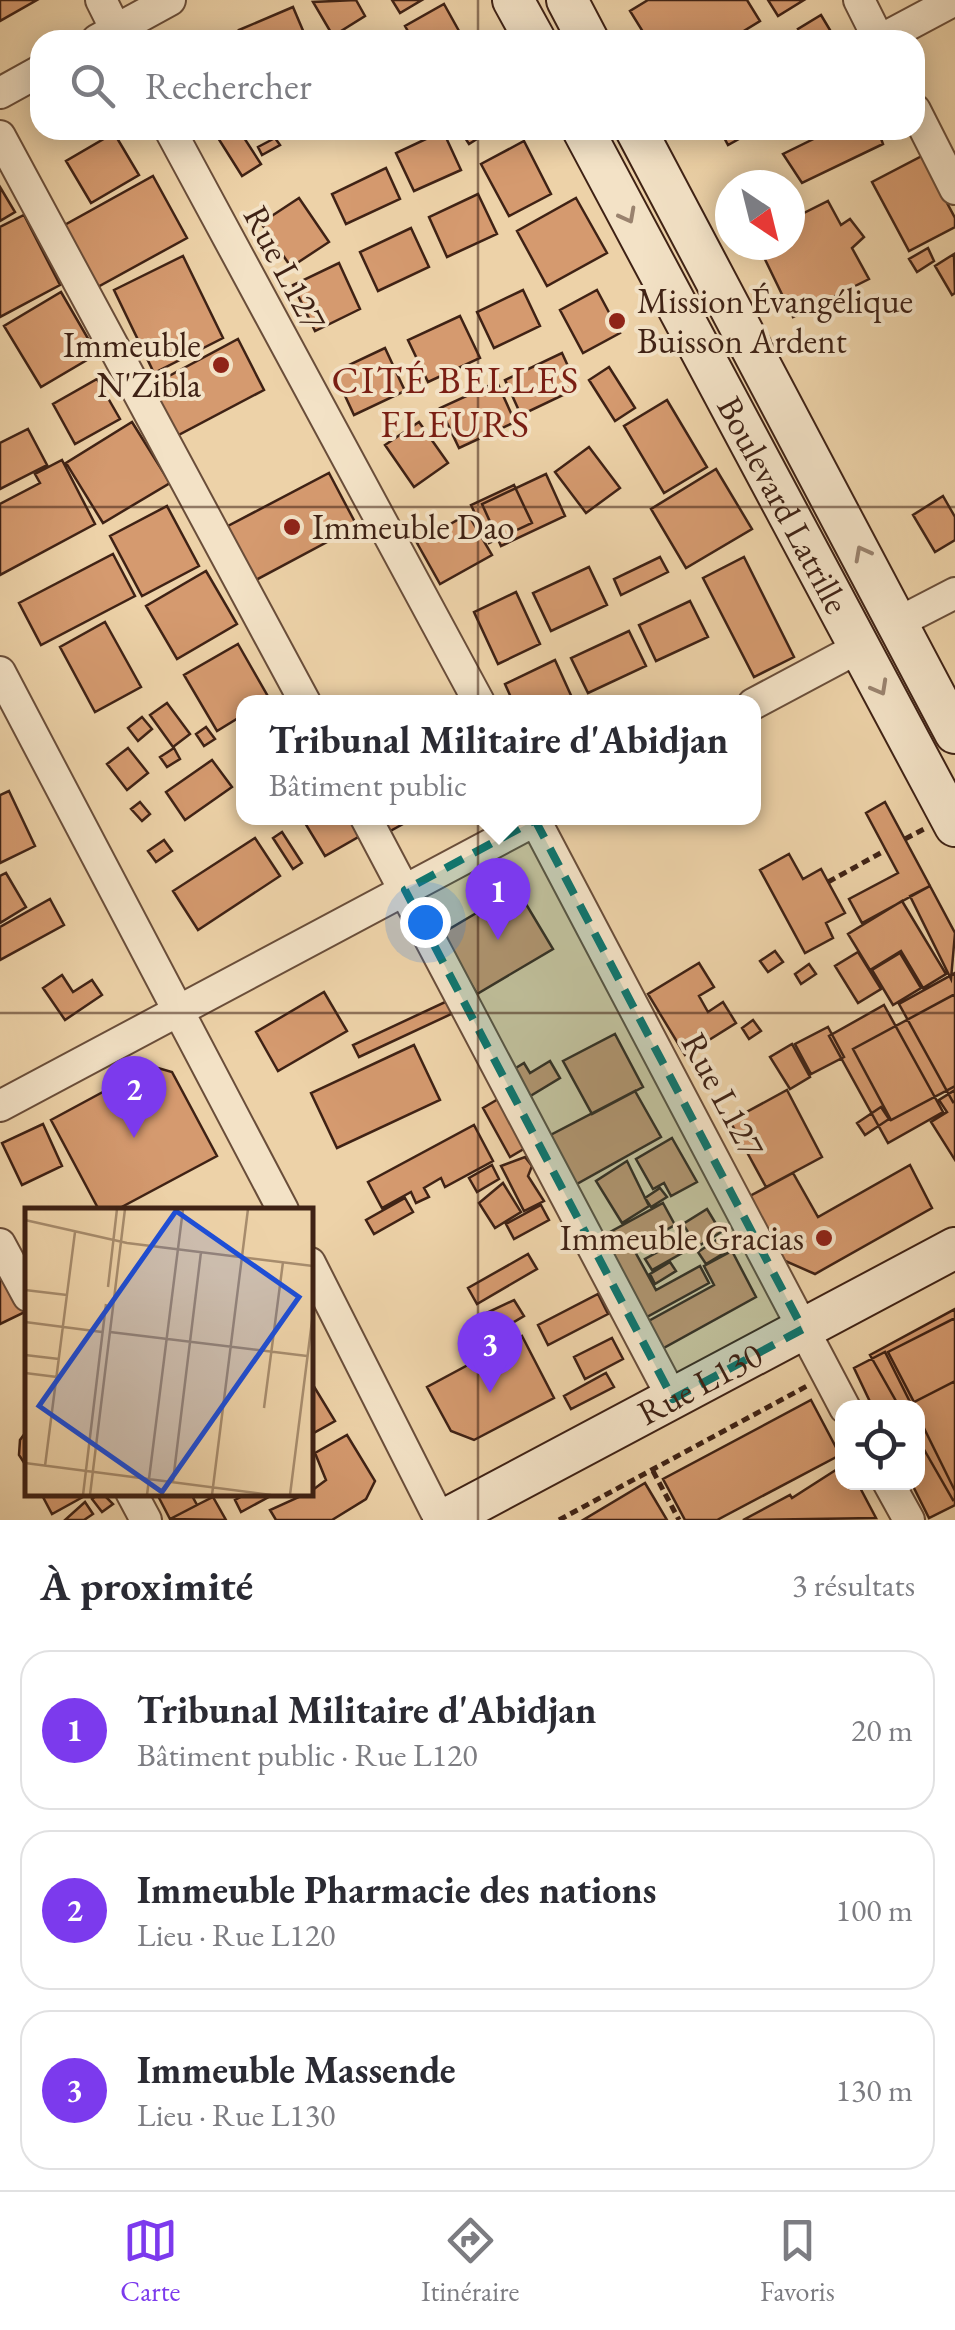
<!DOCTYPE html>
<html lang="fr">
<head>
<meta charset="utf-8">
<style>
	:root { --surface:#fff; --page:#f7f7f7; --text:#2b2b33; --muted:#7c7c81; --line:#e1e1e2; --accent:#7c3aed }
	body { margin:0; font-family:"EB Garamond",serif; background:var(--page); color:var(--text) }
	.controls { position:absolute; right:30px; bottom:30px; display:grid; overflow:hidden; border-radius:20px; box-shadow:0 5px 25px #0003 }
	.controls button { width:90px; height:90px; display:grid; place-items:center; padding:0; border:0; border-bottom:2px solid var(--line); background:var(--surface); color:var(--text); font:50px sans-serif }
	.compass { position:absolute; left:715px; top:170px; width:90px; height:90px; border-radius:50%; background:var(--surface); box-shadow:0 5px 25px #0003; rotate:145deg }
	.you { position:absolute; left:425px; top:922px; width:35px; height:35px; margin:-25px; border:8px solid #fff; border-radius:50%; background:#1a73e8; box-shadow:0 0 0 15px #1a73e833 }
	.badge { display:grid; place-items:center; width:65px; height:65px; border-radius:50%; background:var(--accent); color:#fff; font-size:32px; font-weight:700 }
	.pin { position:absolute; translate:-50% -82px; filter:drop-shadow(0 2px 5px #0008) }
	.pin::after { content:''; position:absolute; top:52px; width:35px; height:30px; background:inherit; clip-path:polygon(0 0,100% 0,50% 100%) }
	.popup { position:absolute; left:236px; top:695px; width:525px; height:130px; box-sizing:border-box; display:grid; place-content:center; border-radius:20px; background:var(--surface); filter:drop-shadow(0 2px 8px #0005); font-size:32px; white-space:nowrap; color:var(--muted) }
	.popup b { font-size:38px; color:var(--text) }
	.popup::after { content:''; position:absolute; left:50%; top:100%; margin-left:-20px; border:20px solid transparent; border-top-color:var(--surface) }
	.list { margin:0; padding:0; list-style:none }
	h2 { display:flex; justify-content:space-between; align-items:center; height:130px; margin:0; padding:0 40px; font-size:42px }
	h2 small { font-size:32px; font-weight:400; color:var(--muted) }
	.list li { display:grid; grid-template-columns:65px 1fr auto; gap:30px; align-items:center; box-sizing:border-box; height:160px; margin:0 20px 20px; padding:0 20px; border:2px solid var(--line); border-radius:30px }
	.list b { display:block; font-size:38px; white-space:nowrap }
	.list p { margin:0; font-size:32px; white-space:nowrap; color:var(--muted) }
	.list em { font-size:32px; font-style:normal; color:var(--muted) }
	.icon { flex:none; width:55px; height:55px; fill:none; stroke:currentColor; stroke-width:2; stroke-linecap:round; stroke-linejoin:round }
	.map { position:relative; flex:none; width:955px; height:1520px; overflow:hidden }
	.search { position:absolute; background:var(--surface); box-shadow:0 5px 25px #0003; left:30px; right:30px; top:30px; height:110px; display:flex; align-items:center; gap:25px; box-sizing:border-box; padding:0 35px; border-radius:30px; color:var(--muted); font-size:38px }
	.sheet { height:670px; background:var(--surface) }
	nav { display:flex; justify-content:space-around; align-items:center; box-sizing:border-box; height:140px; border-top:2px solid var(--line); background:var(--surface); font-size:28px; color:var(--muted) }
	nav a { display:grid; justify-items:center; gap:5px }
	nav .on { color:var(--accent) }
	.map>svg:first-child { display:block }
	.building { fill:#d59a6f; stroke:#3f2215; stroke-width:2.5 }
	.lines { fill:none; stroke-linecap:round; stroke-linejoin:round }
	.street-casing { stroke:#6a4e3a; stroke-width:34 }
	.secondary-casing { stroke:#3f2215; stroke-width:44 }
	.path { stroke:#3f2215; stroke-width:5; stroke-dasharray:8 5; stroke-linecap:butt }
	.street { stroke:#f3e2c6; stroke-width:30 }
	.secondary { stroke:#f3e2c6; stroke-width:40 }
	.oneway { stroke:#99826e }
	.marked { fill:#0f766e; fill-opacity:0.2; stroke:#0f766e; stroke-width:8; stroke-dasharray:20 12; stroke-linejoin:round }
	.grid { fill:none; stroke:#3f2215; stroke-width:2.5; stroke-opacity:0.55 }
	.poi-dot { fill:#8f2418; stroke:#f3e2c6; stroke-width:4 }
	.labels { text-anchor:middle; stroke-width:8; stroke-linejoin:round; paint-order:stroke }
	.street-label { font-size:35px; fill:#3f2215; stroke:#f3e2c6 }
	.poi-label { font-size:35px; fill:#3f2215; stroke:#f3e2c6; text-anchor:start }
	.neighbourhood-label { font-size:38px; letter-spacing:2.5px; fill:#7a1f14; stroke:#f3e2c6 }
	.inset-road { fill:none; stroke:#a78c6d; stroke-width:2.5 }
	.view { fill:#1d4ed8; fill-opacity:0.15; stroke:#1d4ed8; stroke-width:5 }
	.inset-edge { fill:none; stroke:#3f2215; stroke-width:5 }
</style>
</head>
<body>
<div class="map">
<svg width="955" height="1520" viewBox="0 0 955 1520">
	<rect width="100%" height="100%" fill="#edd2a8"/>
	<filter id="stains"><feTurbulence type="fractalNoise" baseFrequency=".002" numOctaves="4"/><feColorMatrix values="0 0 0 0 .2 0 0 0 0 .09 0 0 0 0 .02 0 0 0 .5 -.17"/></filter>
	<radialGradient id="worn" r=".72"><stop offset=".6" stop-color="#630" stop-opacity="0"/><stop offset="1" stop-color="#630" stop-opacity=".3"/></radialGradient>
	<path class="building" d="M0,0H37L0,21Z
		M356,0L365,16L333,36L313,2Z
		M392,0H422L400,13Z
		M648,0H747L760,21L729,40H648L630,11Z
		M768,0H804L778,16Z
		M444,4L464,40H413L405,26Z
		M293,7L307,40H244L239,30Z
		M821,15L833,35L824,40H805L798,29Z
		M213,130H239L261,164L242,176Z
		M460,130H491L469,144Z
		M720,130H755L728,145Z
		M832,130H878L883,144L802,183L783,154Z
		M443,131L461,170L414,191L396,153Z
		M114,133L139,175L91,203L66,161Z
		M275,138L280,145L262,155L258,147Z
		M524,141L551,194L509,216L481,164Z
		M922,156L955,218V227L909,251L872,182Z
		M386,168L400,199L346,224L332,194Z
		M153,176L187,238L94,289L61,227Z
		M0,187L15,212L0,221Z
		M478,194L497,234L447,257L429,217Z
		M299,198L329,242L291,267L261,223Z
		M576,198L607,253L547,286L517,231Z
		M828,201L841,225L850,219L864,237L852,248L869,279L793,317L758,245H790V220Z
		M24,215L60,285L0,317V227Z
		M411,228L429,267L378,291L360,252Z
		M928,248L934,261L917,272L909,259Z
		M954,254L955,293L952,295L935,266Z
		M183,256L223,338L154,373L114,290Z
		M339,263L360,309L315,331L293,285Z
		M523,290L540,326L494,348L477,312Z
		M597,290L620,333L583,353L560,310Z
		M61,292L97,354L41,387L4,326Z
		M460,316L480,358L428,382L408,340Z
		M238,339L264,390L169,440L143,390Z
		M385,348L405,391L354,415L334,372Z
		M562,353L578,388L521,415L505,380Z
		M609,367L635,408L615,421L589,380Z
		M97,379L120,419L75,444L53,404Z
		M497,382L515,422L459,448L440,408Z
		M667,400L707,467L664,493L624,426Z
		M132,422L170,483L103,523L66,463Z
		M419,422L448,463L414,487L385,445Z
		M28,429L47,465L0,489V443Z
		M589,447L620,488L586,513L555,472Z
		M62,460L95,524L0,575V504L40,483L35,474Z
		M716,469L752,529L686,568L651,509Z
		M329,473L357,526L254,581L226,527Z
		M546,474L565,516L501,546L482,504Z
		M514,485L532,523L489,543L471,505Z
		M943,496L955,517V540L935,552L913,515Z
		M167,506L199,566L142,596L110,536Z
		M468,514L492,555L440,584L417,543Z
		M113,554L135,596L41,645L19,603Z
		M660,557L668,572L621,595L614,579Z
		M744,557L794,657L754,677L703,578Z
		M589,567L607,605L551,631L533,593Z
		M206,571L237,624L177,659L146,606Z
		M516,592L540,644L498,664L474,612Z
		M690,601L708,637L656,661L639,625Z
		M105,622L141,687L95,712L60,647Z
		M629,631L646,666L588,693L571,658Z
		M238,644L270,700L243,702V715L217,731L184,675Z
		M555,660L574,702H513L505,684Z
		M167,703L190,734L173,747L150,715Z
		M142,717L152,729L138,741L128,728Z
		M206,727L215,739L204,746L196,734Z
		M128,748L148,773L127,790L107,764Z
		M174,748L180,759L167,767L160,757Z
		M212,760L232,787L185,820L166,792Z
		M9,791L35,846L0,863V795Z
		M140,802L150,814L142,821L131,809Z
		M885,802L930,886L862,923L849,899L898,873L866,813Z
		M302,818H349L360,836L325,856Z
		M370,818H414L381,836Z
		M282,832L302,863L293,869L273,838Z
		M255,838L280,876L198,930L173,891Z
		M164,840L172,851L156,862L148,851Z
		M789,854L803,879L821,869L845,913L826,923L833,938L805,953L760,870Z
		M6,873L26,907L0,923V876Z
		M930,886L955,933L951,979L910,896Z
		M517,889L553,949L477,994L441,934Z
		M50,899L64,925L0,960V927Z
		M902,901L946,974L923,988L901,951L870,970L848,934Z
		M775,951L783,962L768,972L760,961Z
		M858,952L881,989L858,1003L835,966Z
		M900,953L921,988L893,1005L872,970Z
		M699,963L714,987L699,996L708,1012L723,1002L736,1023L685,1055L648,994Z
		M809,964L816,974L801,984L795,974Z
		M955,973V1101L953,1102L899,1004Z
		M62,975L73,992L92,980L102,995L65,1020L43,988Z
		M324,992L347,1031L278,1071L256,1032Z
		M955,994V1086L891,1120L853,1049Z
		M456,997L462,1009L359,1057L353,1045Z
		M884,1005L943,1112L888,1143L829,1036Z
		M753,1020L761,1031L749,1039L742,1028Z
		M828,1027L844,1057L811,1074L795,1044Z
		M615,1034L643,1087L592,1114L563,1061Z
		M792,1044L810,1077L790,1089L770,1057Z
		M414,1045L440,1100L337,1148L311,1093Z
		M550,1061L560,1078L527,1098L511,1071L524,1063L530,1073Z
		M151,1066L172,1072L217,1156L116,1210H99L51,1120Z
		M787,1090L822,1157L766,1187L730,1121Z
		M955,1090V1160L931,1122L947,1112L939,1100Z
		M635,1091L661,1137L566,1190L539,1141Z
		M500,1098L527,1147L510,1157L483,1108Z
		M881,1107L889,1119L865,1135L857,1123Z
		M43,1124L62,1166L22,1185L2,1143Z
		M474,1125L493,1161L445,1187L441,1178L424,1188L429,1197L416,1203L411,1192L382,1208L368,1182Z
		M672,1138L697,1182L671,1196L664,1183L653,1189L636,1159Z
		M525,1157L532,1166L528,1176L544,1201L524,1211L501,1166Z
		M627,1161L649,1206L622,1223L596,1181Z
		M492,1165L499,1179L477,1192L469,1178Z
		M910,1165L932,1208L815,1274L783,1260L748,1197L793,1173L818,1217Z
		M503,1183L521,1212L495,1228L479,1203Z
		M660,1188L667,1197L651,1207L645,1198Z
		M405,1198L413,1212L374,1234L366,1220Z
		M663,1203L675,1225L633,1248L656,1290L700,1266L709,1283L645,1318L601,1237Z
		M541,1205L549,1220L514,1239L506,1224Z
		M707,1209L721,1232L697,1247L683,1224Z
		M685,1237L691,1248L652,1270L645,1259Z
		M721,1237L729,1250L706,1264L698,1252Z
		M732,1251L756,1297L660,1350L645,1323L714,1285L704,1266Z
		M528,1254L537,1269L477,1304L468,1288Z
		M670,1262L676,1271L655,1284L650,1274Z
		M0,1266L25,1312L0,1324Z
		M598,1294L608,1314L548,1345L538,1325Z
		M514,1300L524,1316L492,1335L480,1316Z
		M955,1309V1499L953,1500L918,1439V1408H900L870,1355Z
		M955,1318V1381L914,1402L888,1352Z
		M522,1336L554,1398L474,1440L451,1431L427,1387Z
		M612,1338L623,1359L585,1379L574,1357Z
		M885,1352L913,1408H873L854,1368Z
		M606,1373L614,1387L571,1409L564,1396Z
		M310,1380L335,1421L310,1435Z
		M811,1400L840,1455L717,1520H685L663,1479Z
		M918,1416L955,1491V1505L929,1518L911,1482H918Z
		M28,1429V1469L19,1455L20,1440Z
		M347,1435L375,1481L366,1499L332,1520H276L270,1510L310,1492L326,1480L315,1453Z
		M842,1466V1482H857L876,1518L743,1520L790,1495L792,1498Z
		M645,1483L667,1520H583Z
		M52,1492H92L52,1514L43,1497Z
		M101,1492L113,1504L102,1512L92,1499Z
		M156,1492H190L197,1505L170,1519Z
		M250,1492H278L241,1512L235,1500Z
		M213,1497L226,1520L170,1519L197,1505Z
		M85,1502L93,1514L84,1520H65Z"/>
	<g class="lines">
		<defs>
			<path id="street" d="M101,0L121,40
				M859,0L879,40
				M97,40L170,0
				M880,40L955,0
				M0,93L40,71
				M915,110L955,189
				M170,130L479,702
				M0,136L305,702
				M899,622L955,593
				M0,672L283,1210
				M753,704L858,648
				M366,818L673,1399
				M534,818L845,1408
				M0,1106L540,818
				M0,1244L28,1296
				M310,1263L440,1520
				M888,1482L909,1520
				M131,1492L146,1520"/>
			<g id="secondary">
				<path d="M513,0L535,40"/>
				<path d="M567,0L588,40"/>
				<path id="s1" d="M583,130L955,826"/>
				<path d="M636,130L955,733"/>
				<path id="s2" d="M444,1520L955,1248"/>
			</g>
		</defs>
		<use href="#street" class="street-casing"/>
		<use href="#secondary" class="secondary-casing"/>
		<path class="path" d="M905,839L924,829
			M828,882L886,850
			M653,1471L679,1520
			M559,1520L807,1386"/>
		<use href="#street" class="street"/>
		<use href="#secondary" class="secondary"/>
	</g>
	<defs><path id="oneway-chevron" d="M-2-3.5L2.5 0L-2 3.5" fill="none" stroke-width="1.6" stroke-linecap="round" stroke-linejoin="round" transform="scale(2.5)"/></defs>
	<g class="oneway">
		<use href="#oneway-chevron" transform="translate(628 216) rotate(62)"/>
		<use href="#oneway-chevron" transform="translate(862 553) rotate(-118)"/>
		<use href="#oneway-chevron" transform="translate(880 688) rotate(61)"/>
	</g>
	<path class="marked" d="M535,820L803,1329L673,1399L405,890Z"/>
	<path class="grid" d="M478,0V40M478,130V1520M0,507H955M0,1013H955"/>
	<g class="poi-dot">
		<circle cx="617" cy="321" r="10"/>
		<circle cx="221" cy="365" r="10"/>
		<circle cx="292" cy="527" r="10"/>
		<circle cx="824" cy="1238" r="10"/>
	</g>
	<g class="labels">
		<g class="street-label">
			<text transform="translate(285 268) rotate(62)" y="12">Rue L127</text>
			<text dy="12" stroke="none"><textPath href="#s1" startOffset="425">Boulevard Latrille</textPath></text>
			<text transform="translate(723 1095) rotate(62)" y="12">Rue L127</text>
			<text dy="12" stroke="none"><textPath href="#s2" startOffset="290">Rue L130</textPath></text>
		</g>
		<g class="poi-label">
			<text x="637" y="313">Mission Évangélique<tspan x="637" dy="40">Buisson Ardent</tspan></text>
			<text x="201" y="357" text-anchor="end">Immeuble<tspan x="201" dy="40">N'Zibla</tspan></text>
			<text x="312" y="539">Immeuble Dao</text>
			<text x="804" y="1250" text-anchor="end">Immeuble Gracias</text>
		</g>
		<g class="neighbourhood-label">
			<text x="456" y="393">CITÉ BELLES<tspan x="456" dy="44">FLEURS</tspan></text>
		</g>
	</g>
	<g transform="translate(25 1208)">
		<rect width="288" height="288" fill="#edd2a8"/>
		<path class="inset-road" d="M0,12L102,35L288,58M83,79L92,1M0,82L42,87M0,114L77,124M85,124L282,148M0,147L34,151M0,165L32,169M239,200L258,54M0,255L246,287M20,258L50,24M148,273L176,44M58,287L81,96M65,287L100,1M122,287L158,1M187,287L223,1M265,287L288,105"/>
		<path class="view" d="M151,3L274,89L137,284L14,198Z"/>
		<rect width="288" height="288" class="inset-edge"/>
	</g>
	<rect width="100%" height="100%" filter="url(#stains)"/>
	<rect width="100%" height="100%" fill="url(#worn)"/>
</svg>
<div class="controls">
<button><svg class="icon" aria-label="locate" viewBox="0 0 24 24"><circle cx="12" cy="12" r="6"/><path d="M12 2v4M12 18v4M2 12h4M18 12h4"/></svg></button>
</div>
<svg class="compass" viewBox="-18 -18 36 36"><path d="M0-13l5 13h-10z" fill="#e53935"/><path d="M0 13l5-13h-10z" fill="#7c7c81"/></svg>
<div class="you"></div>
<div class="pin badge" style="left:498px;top:940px">1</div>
<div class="popup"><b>Tribunal Militaire d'Abidjan</b>Bâtiment public</div>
<div class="pin badge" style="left:134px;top:1138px">2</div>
<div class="pin badge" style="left:490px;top:1393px">3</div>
<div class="search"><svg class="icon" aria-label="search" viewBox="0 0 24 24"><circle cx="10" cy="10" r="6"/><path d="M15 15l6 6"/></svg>Rechercher</div>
</div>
<section class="sheet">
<h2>À proximité<small>3 résultats</small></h2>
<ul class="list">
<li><span class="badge">1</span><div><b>Tribunal Militaire d'Abidjan</b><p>Bâtiment public · Rue L120</p></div><em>20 m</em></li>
<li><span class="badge">2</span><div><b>Immeuble Pharmacie des nations</b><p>Lieu · Rue L120</p></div><em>100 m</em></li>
<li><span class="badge">3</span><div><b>Immeuble Massende</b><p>Lieu · Rue L130</p></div><em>130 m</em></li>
</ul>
</section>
<nav>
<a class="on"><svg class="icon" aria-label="map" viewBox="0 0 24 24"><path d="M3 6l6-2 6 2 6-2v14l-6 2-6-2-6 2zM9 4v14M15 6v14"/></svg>Carte</a>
<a><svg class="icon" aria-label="directions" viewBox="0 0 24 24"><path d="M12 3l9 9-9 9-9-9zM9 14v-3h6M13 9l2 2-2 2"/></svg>Itinéraire</a>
<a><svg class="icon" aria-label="saved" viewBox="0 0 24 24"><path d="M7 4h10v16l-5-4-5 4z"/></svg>Favoris</a>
</nav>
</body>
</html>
